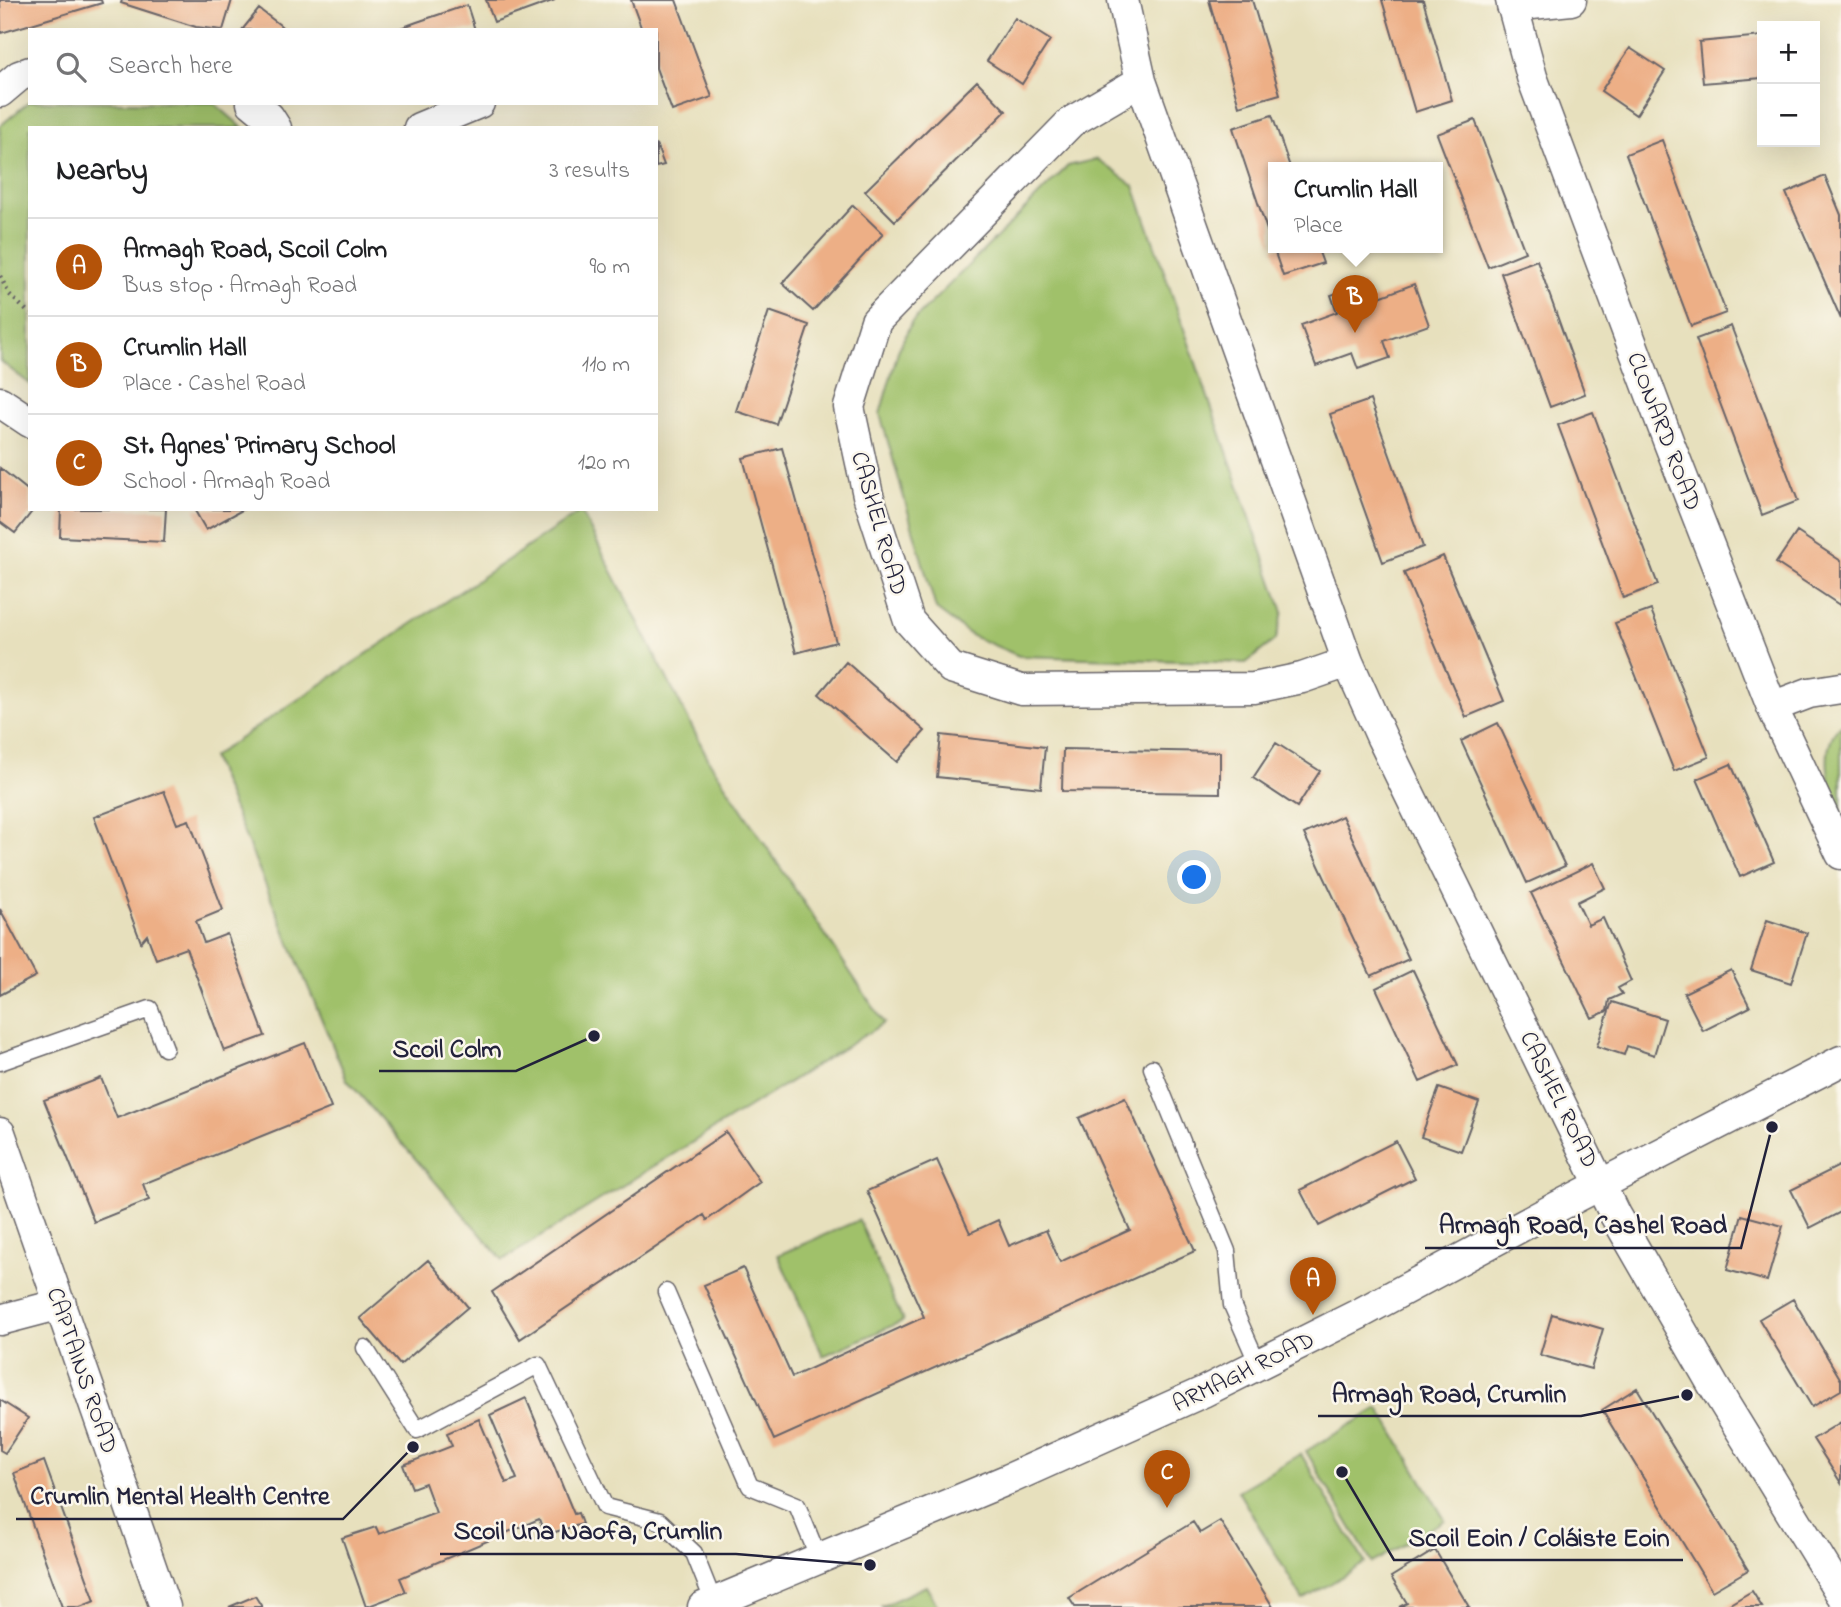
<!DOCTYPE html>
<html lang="en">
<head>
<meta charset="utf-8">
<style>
	:root { --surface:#fff; --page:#f6f6f6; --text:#202124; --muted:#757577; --line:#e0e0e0; --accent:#b45309 }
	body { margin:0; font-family:"Indie Flower",sans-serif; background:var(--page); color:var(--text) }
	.controls { position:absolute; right:21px; top:21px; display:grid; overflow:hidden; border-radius:0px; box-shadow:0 7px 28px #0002 }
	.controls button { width:63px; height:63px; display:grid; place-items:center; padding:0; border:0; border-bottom:2px solid var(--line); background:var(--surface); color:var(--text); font:35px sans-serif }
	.you { position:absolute; left:1195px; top:878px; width:24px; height:24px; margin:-18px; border:5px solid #fff; border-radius:50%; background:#1a73e8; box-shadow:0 0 0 10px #1a73e833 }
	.badge { display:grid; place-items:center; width:46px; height:46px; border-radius:50%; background:var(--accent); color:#fff; font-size:23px; font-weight:700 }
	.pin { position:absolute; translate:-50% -58px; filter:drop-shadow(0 2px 4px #0008) }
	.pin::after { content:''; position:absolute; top:37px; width:24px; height:21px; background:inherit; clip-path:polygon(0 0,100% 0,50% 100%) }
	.popup { position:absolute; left:1268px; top:162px; width:175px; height:91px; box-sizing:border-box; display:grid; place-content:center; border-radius:0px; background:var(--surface); filter:drop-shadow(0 2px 5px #0005); font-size:23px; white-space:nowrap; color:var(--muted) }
	.popup b { font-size:26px; color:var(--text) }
	.popup::after { content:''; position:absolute; left:50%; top:100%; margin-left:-14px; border:14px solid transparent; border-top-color:var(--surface) }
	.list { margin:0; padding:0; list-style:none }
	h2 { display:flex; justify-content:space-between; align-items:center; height:91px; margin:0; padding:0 28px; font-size:30px }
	h2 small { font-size:23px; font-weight:400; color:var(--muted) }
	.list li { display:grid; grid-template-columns:46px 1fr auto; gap:21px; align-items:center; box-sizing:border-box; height:98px; padding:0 28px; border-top:2px solid var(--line) }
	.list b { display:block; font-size:26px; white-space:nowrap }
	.list p { margin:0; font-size:23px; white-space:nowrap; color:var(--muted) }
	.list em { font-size:23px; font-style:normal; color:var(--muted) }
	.icon { flex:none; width:38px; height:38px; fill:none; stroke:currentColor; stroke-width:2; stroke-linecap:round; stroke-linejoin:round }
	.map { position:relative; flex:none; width:1841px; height:1607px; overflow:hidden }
	.search { position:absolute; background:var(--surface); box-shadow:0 7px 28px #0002; left:28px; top:28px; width:630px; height:77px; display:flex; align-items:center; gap:18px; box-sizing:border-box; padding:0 24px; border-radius:0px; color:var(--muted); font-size:26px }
	.panel { position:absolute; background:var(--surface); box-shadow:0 7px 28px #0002; left:28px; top:126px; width:630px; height:385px; border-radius:0px }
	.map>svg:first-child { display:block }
	.green { fill:#a0c16a; stroke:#617252; stroke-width:2 }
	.building { fill:#edaf86 }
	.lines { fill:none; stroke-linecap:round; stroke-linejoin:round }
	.lane-casing { stroke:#676468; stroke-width:19 }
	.street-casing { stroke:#676468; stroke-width:33 }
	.path { stroke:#676468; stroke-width:4.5; stroke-dasharray:2 5; stroke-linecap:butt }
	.lane { stroke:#fff; stroke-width:16 }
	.street { stroke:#fff; stroke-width:30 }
	.labels { text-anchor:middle; stroke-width:5; stroke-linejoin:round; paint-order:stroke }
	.street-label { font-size:24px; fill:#22223b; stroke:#fbf7ec }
	.leader { fill:none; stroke:#22223b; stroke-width:2.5 }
	.callout-dot { fill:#22223b; stroke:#fbf7ec; stroke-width:2.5 }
	.callout-label { font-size:26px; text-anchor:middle; font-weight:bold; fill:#22223b; stroke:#fbf7ec; stroke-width:5; stroke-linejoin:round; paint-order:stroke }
</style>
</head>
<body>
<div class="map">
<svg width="1841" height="1607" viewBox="0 0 1841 1607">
	<rect width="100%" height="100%" fill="#fbf7ec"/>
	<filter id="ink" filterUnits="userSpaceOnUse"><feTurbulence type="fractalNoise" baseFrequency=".0143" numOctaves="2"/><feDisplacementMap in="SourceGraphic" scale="14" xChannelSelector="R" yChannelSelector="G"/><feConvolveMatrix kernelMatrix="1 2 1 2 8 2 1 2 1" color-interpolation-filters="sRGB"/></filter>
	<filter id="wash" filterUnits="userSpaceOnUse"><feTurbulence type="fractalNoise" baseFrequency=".00686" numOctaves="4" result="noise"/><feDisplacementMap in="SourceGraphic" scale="28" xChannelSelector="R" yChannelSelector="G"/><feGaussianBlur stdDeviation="1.57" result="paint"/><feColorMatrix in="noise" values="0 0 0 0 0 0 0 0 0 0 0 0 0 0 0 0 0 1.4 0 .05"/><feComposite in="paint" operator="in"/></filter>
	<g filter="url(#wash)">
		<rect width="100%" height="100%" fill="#e7e0bd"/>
		<path class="green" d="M30,101L214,103L243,128H30V384L0,361V126Z
			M1097,159L1134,186L1283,612L1276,639L1246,663L1019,656L972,636L936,609L880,414L898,351L911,323L1068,166Z
			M581,511L710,762L884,1023L503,1260L347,1080L212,757Z
			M1841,725V817C1829,793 1818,745 1841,725Z
			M859,1220L903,1321L823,1356L778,1255Z
			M1379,1408L1445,1520L1372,1563L1306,1451Z
			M1301,1454L1365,1563L1303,1600L1238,1491Z
			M926,1586L938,1607H880Z"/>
		<g id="blocks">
			<path class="building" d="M0,0H101L102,3L1,33Z
				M122,0H232L223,30L196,27L121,3Z
				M486,0H555L494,22Z
				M631,0H676L712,97L672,111L656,68V30H642Z
				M1209,0H1252L1280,94L1239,106Z
				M1382,0H1423L1452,100L1415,112Z
				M467,5L475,30H395L417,22Z
				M259,9L280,25L285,30H242Z
				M1015,18L1050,40L1022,84L987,61Z
				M1762,36V78L1703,83L1699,42Z
				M1630,48L1665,71L1636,115L1601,91Z
				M977,81L1006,111L895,221L865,191Z
				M1272,115L1290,167H1273L1272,245L1233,128Z
				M1475,120L1525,252L1488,267L1437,134Z
				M1662,140L1726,313L1691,326L1626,154Z
				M656,144L664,165L656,167Z
				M1825,176L1841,215V319L1786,193Z
				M853,205L883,234L813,311L782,283Z
				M1273,247H1317L1323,263L1283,276Z
				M1537,260L1585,394L1550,407L1501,273Z
				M1363,284L1369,301L1414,284L1429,325L1384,341L1390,358L1358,369L1352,353L1316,366L1301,325L1337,312L1331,295Z
				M769,311L809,325L776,424L736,411Z
				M1731,326L1798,501L1762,515L1696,339Z
				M1370,400L1423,547L1383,562L1330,414Z
				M1593,412L1658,585L1623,598L1558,425Z
				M782,448L836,642L796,653L743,458Z
				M0,468L30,492V509H34L15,533L0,522Z
				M61,509H166L164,542L60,537Z
				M194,509H244L206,530Z
				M1797,532L1841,561V606L1776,563Z
				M1443,556L1504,701L1466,717L1404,573Z
				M1651,610L1709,757L1674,771L1615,623Z
				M846,662L925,731L897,762L819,694Z
				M1498,723L1565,866L1527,883L1461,741Z
				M941,735L1045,747L1041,788L937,777Z
				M1276,743L1320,771L1297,807L1253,778Z
				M1063,749L1220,752V793L1062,791Z
				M1731,764L1774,862L1740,877L1697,779Z
				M164,791L177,824L189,820L223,910L196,921L204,943L227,934L265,1036L224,1051L186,948L156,959L147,935L141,942L94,817Z
				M1342,816L1409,959L1371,976L1304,834Z
				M1593,863L1605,888L1577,902L1588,925L1603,918L1631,981L1618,988L1622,994L1609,1000L1607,1011L1592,1018L1531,893Z
				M0,909L36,976L0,995Z
				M1767,920L1807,933L1791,983L1751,970Z
				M1413,970L1458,1065L1420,1082L1376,988Z
				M1731,970L1750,1007L1703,1031L1684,993Z
				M1612,1002L1665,1019L1654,1055L1627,1046L1624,1055L1597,1046Z
				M305,1043L331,1108L143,1184L149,1200L94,1222L44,1100L101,1078L117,1118Z
				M1439,1088L1479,1102L1461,1151L1421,1137Z
				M1125,1098L1195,1251L774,1440L704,1285L743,1268L792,1377L924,1317L867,1191L937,1160L970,1233L998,1220L1009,1246L1046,1230L1060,1262L1130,1230L1079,1118Z
				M726,1132L760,1182L707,1220L704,1215L520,1339L492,1292Z
				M1396,1141L1415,1178L1319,1226L1300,1190Z
				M1841,1165V1212L1810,1228L1791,1190Z
				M1742,1215L1783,1226L1767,1281L1727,1270Z
				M428,1260L468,1307L400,1365L360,1318Z
				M1793,1299L1841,1380V1390L1812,1407L1759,1319Z
				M1552,1314L1603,1329L1591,1369L1540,1355Z
				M1637,1388L1748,1570L1712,1591L1602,1410Z
				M526,1398L574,1514L578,1513L582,1524L545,1535L539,1519L400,1578L406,1592L366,1607L342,1538L376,1527L379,1534L436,1513L425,1483L412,1488L403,1465L452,1446L447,1433L479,1419L506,1483L517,1479L490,1415Z
				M0,1400L28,1418L5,1453L0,1450Z
				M1841,1422V1483L1813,1439Z
				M44,1461L95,1601L80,1607H62L14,1473Z
				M1220,1521L1273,1607H1075L1069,1598L1193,1522L1200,1533Z
				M1435,1550L1469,1607H1399L1407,1603L1391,1577Z
				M1752,1591L1762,1607H1725Z
				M255,1596L262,1607H229Z"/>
		</g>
	</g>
	<g filter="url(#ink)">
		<use href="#blocks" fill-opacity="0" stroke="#676468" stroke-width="2"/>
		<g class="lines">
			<defs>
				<path id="lane" d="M0,1062L150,1009L165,1048
					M1152,1068L1227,1251L1232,1305L1258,1364
					M666,1292L750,1486L797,1505L819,1559
					M365,1348L417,1430L538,1365L605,1507L660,1521L694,1553L714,1603"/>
				<path id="street" d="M1123,0L1141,81L1348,662L1382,738L1615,1215L1713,1385L1841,1594
					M1511,0L1532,77L1669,443L1772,707L1841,854
					M1512,6L1571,0
					M1141,81L1071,122L876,321L849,407L868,495L909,621L951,668L1021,690L1254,688L1302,678L1348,662
					M0,92L19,76L30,72
					M252,103L269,117L276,128
					M419,128L479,103
					M0,402L30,422
					M1772,707L1809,693L1841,688
					M0,1133L165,1607
					M0,1320L61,1304
					M703,1607L1009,1479L1203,1392L1359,1314L1557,1207L1841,1061"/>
			</defs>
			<use href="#lane" class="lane-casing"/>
			<use href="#street" class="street-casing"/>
			<path class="path" d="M0,276L9,294L30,314"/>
			<use href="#lane" class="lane"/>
			<use href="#street" class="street"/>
		</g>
	</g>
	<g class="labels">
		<g class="street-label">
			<text transform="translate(1665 431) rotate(69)" y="8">CLONARD ROAD</text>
			<text transform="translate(880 523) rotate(74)" y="8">CASHEL ROAD</text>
			<text transform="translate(1560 1099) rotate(64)" y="8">CASHEL ROAD</text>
			<text transform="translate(83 1370) rotate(71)" y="8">CAPTAINS ROAD</text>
			<text transform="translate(1243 1371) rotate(-26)" y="8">ARMAGH ROAD</text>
		</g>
	</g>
	<path class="leader" d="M594 1036L516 1071H379M1772 1127L1741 1248H1425M1687 1395L1581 1416H1318M413 1447L343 1519H16M870 1565L736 1554H440M1342 1472L1394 1560H1683"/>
	<g class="callout-dot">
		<circle cx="594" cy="1036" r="7"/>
		<circle cx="1772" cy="1127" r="7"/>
		<circle cx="1687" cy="1395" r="7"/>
		<circle cx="413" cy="1447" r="7"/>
		<circle cx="870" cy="1565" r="7"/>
		<circle cx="1342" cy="1472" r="7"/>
	</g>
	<g class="callout-label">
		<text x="447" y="1057">Scoil Colm</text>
		<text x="1583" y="1233">Armagh Road, Cashel Road</text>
		<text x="1449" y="1402">Armagh Road, Crumlin</text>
		<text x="180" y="1504">Crumlin Mental Health Centre</text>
		<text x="588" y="1539">Scoil Una Naofa, Crumlin</text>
		<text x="1539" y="1546">Scoil Eoin / Coláiste Eoin</text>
	</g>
</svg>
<div class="controls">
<button>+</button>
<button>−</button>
</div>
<div class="you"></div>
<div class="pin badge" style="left:1313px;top:1315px">A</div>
<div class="pin badge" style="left:1355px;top:333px">B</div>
<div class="popup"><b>Crumlin Hall</b>Place</div>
<div class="pin badge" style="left:1167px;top:1508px">C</div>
<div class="search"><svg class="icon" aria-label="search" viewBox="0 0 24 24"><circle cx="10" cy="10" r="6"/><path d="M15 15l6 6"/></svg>Search here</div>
<section class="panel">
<h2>Nearby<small>3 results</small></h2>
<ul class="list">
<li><span class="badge">A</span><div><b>Armagh Road, Scoil Colm</b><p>Bus stop · Armagh Road</p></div><em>90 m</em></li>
<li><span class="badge">B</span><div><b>Crumlin Hall</b><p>Place · Cashel Road</p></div><em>110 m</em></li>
<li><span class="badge">C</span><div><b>St. Agnes' Primary School</b><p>School · Armagh Road</p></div><em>120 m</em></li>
</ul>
</section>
</div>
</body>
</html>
